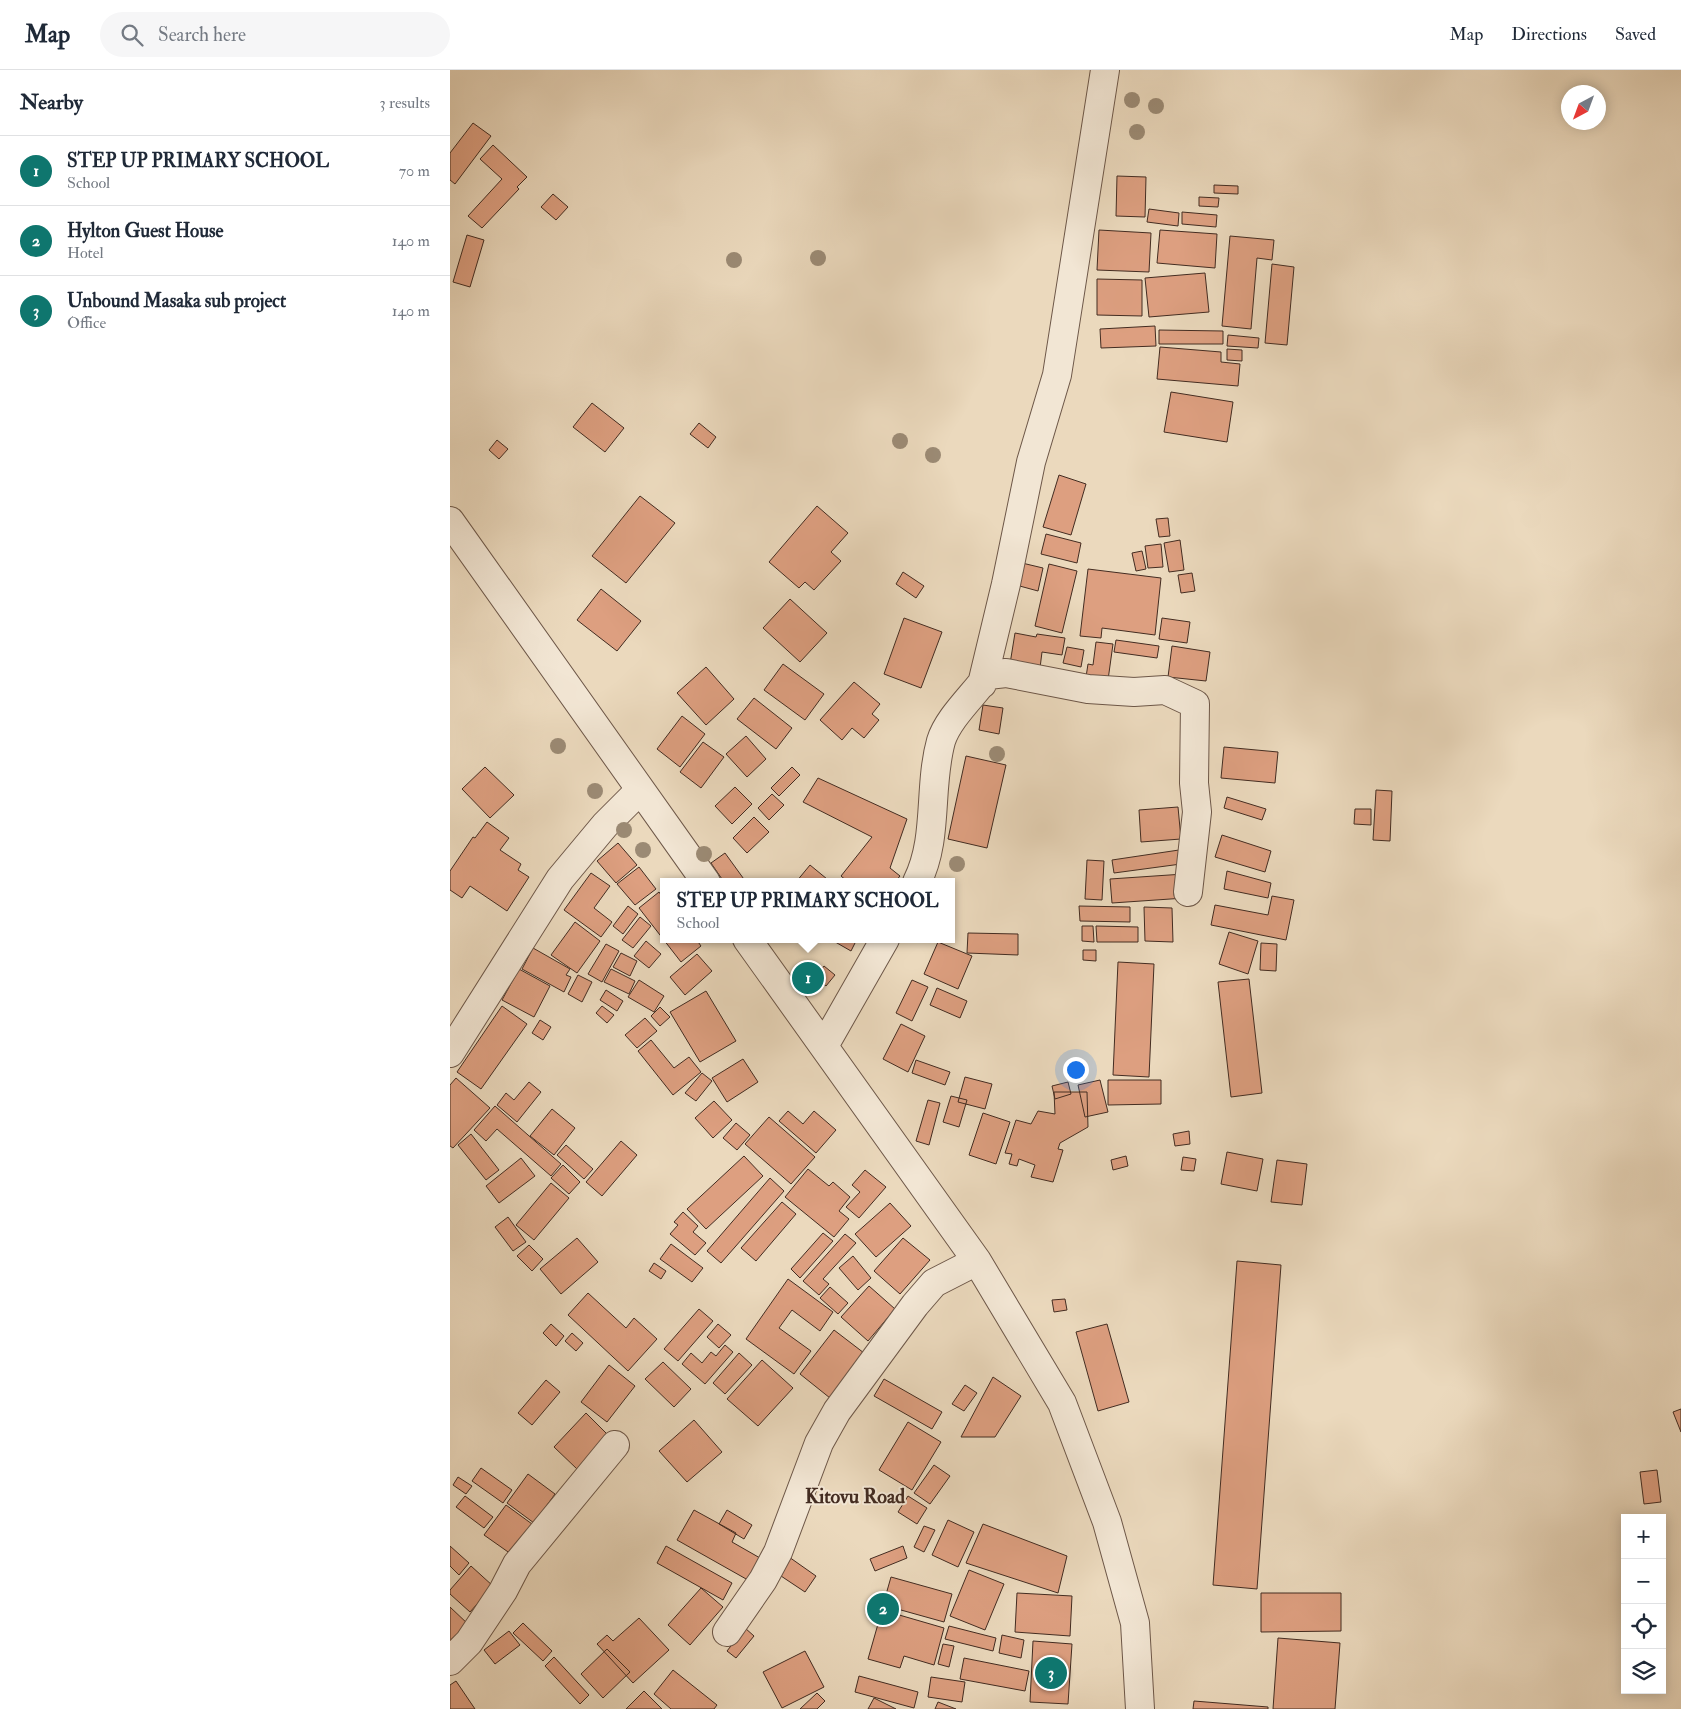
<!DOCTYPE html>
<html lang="en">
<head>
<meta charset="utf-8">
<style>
	:root { --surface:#fff; --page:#f6f6f7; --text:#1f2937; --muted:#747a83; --line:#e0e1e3; --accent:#0f766e }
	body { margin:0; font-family:"IM FELL Double Pica",serif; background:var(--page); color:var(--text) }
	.controls { position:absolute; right:15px; bottom:15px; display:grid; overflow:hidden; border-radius:0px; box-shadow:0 2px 12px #0003 }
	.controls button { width:45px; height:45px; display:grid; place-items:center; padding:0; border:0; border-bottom:1px solid var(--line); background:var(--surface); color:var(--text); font:25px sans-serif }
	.compass { position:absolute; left:1111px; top:15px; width:45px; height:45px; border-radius:50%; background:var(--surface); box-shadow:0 2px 12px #0003; rotate:221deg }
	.you { position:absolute; left:625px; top:999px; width:18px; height:18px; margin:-12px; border:4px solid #fff; border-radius:50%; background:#1a73e8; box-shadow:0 0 0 8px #1a73e833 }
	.badge { display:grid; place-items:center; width:32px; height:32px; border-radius:50%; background:var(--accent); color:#fff; font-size:16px; font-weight:700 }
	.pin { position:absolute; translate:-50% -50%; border:2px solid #fff; box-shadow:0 1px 5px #0006 }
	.popup { position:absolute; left:210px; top:808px; width:295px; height:65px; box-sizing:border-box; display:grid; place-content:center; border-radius:0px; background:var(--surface); filter:drop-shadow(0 1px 4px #0005); font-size:16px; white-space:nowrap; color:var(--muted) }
	.popup b { font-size:19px; color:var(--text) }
	.popup::after { content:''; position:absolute; left:50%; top:100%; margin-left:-10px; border:10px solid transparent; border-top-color:var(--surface) }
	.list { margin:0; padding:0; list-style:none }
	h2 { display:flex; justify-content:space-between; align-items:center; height:65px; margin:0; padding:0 20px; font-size:21px }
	h2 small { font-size:16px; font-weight:400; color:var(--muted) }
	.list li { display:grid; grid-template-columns:32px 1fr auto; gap:15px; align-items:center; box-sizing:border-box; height:70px; padding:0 20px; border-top:1px solid var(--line) }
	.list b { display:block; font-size:19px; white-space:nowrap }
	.list p { margin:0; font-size:16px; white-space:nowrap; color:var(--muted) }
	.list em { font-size:16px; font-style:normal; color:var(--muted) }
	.icon { flex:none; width:28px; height:28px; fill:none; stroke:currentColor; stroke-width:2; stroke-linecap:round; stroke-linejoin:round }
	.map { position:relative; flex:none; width:1231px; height:1639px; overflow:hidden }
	header { display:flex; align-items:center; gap:30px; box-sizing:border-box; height:70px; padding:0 25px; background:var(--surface); border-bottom:1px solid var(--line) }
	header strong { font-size:24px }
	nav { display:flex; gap:28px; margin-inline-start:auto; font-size:18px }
	.search { width:350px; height:45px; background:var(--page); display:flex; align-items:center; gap:12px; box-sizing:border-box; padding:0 18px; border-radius:28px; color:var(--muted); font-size:19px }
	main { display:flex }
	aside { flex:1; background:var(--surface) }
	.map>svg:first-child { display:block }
	.building { fill:#dd9f80; stroke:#432c21 }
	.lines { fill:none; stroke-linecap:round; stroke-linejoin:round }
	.minor-casing { stroke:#6d5748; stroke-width:30 }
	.minor { stroke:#f2e6d4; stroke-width:28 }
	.tree { fill:#9b8a74 }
	.labels { text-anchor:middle; stroke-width:4; stroke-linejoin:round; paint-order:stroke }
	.quarter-label { font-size:20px; font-weight:bold; fill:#432c21; stroke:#f2e6d4 }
</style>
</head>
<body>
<header>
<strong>Map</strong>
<div class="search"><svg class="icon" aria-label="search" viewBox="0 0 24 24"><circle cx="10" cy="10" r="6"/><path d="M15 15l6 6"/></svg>Search here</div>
<nav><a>Map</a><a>Directions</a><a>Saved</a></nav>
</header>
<main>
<aside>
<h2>Nearby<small>3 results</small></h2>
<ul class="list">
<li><span class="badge">1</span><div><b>STEP UP PRIMARY SCHOOL</b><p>School</p></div><em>70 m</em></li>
<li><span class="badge">2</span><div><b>Hylton Guest House</b><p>Hotel</p></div><em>140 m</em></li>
<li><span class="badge">3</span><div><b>Unbound Masaka sub project</b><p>Office</p></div><em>140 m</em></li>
</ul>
</aside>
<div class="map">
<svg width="1231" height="1639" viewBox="0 0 1231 1639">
	<rect width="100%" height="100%" fill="#ebd9bd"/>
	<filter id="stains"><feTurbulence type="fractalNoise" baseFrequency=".004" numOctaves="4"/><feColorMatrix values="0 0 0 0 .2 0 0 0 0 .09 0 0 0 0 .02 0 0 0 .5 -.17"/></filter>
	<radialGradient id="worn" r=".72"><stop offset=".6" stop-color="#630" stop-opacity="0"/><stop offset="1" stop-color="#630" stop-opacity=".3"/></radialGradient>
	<path class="building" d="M23,53L41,66L5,114L0,110V83Z
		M43,75L77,107L67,117L69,119L32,158L18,146L52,109L30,89Z
		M667,106L696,107L695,147L666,146Z
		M764,115L788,116V124L764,123Z
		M103,124L118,137L106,150L91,137Z
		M749,127L769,128L768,137L749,136Z
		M699,139L729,143L728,156L697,152Z
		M732,142L767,145L766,157L732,154Z
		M649,160L701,163L699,202L647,200Z
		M710,160L767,164L765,198L707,193Z
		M17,165L34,170L20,217L3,212Z
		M780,166L824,170L822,190L807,188L801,259L772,256Z
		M822,194L844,197L837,275L815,273Z
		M755,203L759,242L699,247L695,208Z
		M647,209L692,210V246L647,245Z
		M705,256L706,276L651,278L650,259Z
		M709,260L773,261V274H709Z
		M778,265L809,268L808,278L777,276Z
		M710,277L771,282V292L790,294L788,316L707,309Z
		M777,279L792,280V291L777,290Z
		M721,322L783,332L777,372L714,362Z
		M142,333L174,358L155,382L123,357Z
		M249,353L266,367L258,378L240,364Z
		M47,370L58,379L49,389L39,380Z
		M609,405L636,414L621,465L593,457Z
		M190,426L225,453L176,513L142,486Z
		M367,436L398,463L381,482L391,491L364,520L355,512L349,518L319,492Z
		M718,448L720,466L709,467L706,449Z
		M596,464L631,473L627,493L591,484Z
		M730,470L734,500L719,502L714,473Z
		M711,474L713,497L698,498L695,476Z
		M692,481L696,499L686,501L682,483Z
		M572,493L593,498L588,521L566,515Z
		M599,494L627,501L612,563L585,556Z
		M638,499L711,508L705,565L652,558L651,568L630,566Z
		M453,502L474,516L466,528L446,514Z
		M742,503L745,521L731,523L728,505Z
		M151,519L191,551L167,581L127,550Z
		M340,529L377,563L350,592L313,558Z
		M454,548L492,562L471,618L434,604Z
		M712,548L740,552L737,573L709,569Z
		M565,563L586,567L587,564L615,568L612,585L592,582L589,606L559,600Z
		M666,570L709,576L707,588L664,582Z
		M646,572L663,574L658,610L636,607L638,594L643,595Z
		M722,576L760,582L756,611L718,607Z
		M617,577L634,580L631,597L613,593Z
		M333,594L374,624L355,650L314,620Z
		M256,597L284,629L256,655L227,623Z
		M404,612L430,634L422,644L429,650L414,668L402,658L392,670L370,650Z
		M304,628L342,658L326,679L287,649Z
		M533,635L553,638L549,664L529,660Z
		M232,646L255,664L230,697L207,679Z
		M296,666L316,689L297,707L276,684Z
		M253,672L274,687L251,718L230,702Z
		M774,677L828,682L825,713L771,708Z
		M516,686L556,695L537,778L498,769Z
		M35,697L64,725L40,748L12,719Z
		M342,697L350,705L329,726L321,718Z
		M368,708L457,749L440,798L450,806L445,812H398L391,806L422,767L353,732Z
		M285,717L302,734L282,754L265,736Z
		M926,720L942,721L940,771L923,770Z
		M322,724L334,735L319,750L308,738Z
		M777,727L816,739L812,750L774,738Z
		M728,737L731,769L691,772L689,740Z
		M905,739H921V755L904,754Z
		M304,747L319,762L297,783L283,768Z
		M37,752L59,768L50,780L71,794L68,800L79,807L57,841L20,816L12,828L0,820V801L23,767L25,768Z
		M772,765L821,781L815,802L765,787Z
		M168,773L187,795L166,813L147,791Z
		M729,780L731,794L664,803L662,790Z
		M275,783L296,812H274L261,793Z
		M637,790L654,791L652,830L635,829Z
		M360,795L377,809L375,812H346Z
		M189,797L206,819L185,835L167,814Z
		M777,801L821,813L818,828L774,819Z
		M141,803L160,816L144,838L162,852L151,867L114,840Z
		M734,804L735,828L662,833L660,809Z
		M209,822L214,829V869H246L251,876L231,892L189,838Z
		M822,826L844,830L836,870L761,855L765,835L818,845Z
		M178,836L188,844L173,864L163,856Z
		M629,836L680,837V852L630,851Z
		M694,837L722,838L723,872L695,871Z
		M190,847L201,856L183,878L172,870Z
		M125,852L150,871L127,903L101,885Z
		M632,856H643L644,872L632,871Z
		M646,856L688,857V872H647Z
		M779,862L808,871L798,904L769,894Z
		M518,863L568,864V885L517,883Z
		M380,869H407L401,881Z
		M196,871L211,884L199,898L184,886Z
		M488,872L522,886L508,919L474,904Z
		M811,873L827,874L826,901L810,900Z
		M156,874L169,881L152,912L138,904Z
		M83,878L120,899L116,905L121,907L114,922L72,899Z
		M633,880H646V891L633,890Z
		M171,883L187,891L180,906L163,897Z
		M247,884L262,901L235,925L220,907Z
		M668,892L704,894L699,1007L663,1005Z
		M374,896L385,905L376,916L365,907Z
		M69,899L100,916L84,947L52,930Z
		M161,899L185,911L179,924L154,912Z
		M128,905L142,912L132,932L118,924Z
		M799,909L812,1023L781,1027L768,912Z
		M189,910L214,926L204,942L178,927Z
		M462,910L478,917L462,951L446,943Z
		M487,918L517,931L510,948L480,935Z
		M156,920L173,931L167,941L150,930Z
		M256,921L286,971L250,992L220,942Z
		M52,936L77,954L31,1019L7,1002Z
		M152,936L164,945L157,953L146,943Z
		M210,937L220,947L210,956L201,946Z
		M195,948L207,961L187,978L175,965Z
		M90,950L101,957L93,970L82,963Z
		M451,954L475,966L458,1002L433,989Z
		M201,970L224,998L239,987L251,1002L223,1025L188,981Z
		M293,989L308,1012L277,1032L262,1008Z
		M466,990L500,1002L495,1015L462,1003Z
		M252,1003L262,1011L246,1031L235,1023Z
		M515,1007L542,1014L535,1039L508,1032Z
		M6,1008L40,1038L3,1078L0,1076V1015Z
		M650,1010L658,1042L635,1047L628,1015Z
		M658,1010H711V1034L658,1035Z
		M79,1012L91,1022L67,1052L47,1035L56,1023L64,1030Z
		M618,1012L621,1024L605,1029L602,1016Z
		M604,1022H637L638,1057L610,1073L608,1079L613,1080L603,1112L581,1107L585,1095L569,1089L567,1096L559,1094L562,1084L555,1083L566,1050L581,1054L588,1041L605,1044Z
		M501,1026L517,1030L509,1057L493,1052Z
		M478,1030L490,1033L479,1075L466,1071Z
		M264,1031L282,1050L263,1068L245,1048Z
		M45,1036L111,1094L101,1106L47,1059L36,1071L24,1060Z
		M102,1039L125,1058L104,1085L80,1066Z
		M338,1041L353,1054L364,1041L386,1060L366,1083L329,1051Z
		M533,1043L560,1052L546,1094L519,1085Z
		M319,1047L365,1087L341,1114L295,1074Z
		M286,1053L300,1065L287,1080L273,1068Z
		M739,1061L740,1074L725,1076L723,1064Z
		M21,1064L49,1100L36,1110L8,1075Z
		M171,1071L187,1085L152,1126L136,1112Z
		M116,1075L143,1099L134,1109L107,1085Z
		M777,1082L813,1089L807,1121L771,1114Z
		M294,1086L313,1106L256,1159L237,1139Z
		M676,1086L678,1096L663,1100L661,1090Z
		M733,1087L746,1089L744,1101L731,1100Z
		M71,1088L85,1106L49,1133L36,1116Z
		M827,1090L857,1094L852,1135L821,1132Z
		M113,1095L130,1112L119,1124L101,1108Z
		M358,1099L379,1116L383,1112L400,1127L389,1141L399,1149L384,1167L335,1127Z
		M415,1100L436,1117L409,1148L396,1137L410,1122L402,1115Z
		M320,1108L334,1121L271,1193L257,1181Z
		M101,1113L119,1128L84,1170L66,1155Z
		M332,1132L346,1144L306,1191L291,1178Z
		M440,1133L461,1156L426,1187L405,1164Z
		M233,1142L248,1156L243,1162L256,1173L245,1185L220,1164L228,1155L224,1152Z
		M58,1147L76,1172L63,1181L45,1157Z
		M373,1163L383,1171L350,1208L341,1199Z
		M395,1164L406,1173L373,1209L379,1214L369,1225L353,1211Z
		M127,1168L148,1192L111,1224L90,1199Z
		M453,1168L480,1190L450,1224L424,1201Z
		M221,1174L253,1198L242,1212L210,1189Z
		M79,1175L93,1189L82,1201L67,1186Z
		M403,1186L421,1208L408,1220L389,1198Z
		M787,1191L831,1195L807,1519L763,1515Z
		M204,1193L216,1201L211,1209L199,1201Z
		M338,1209L383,1242L370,1261L342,1240L329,1258L361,1281L344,1304L296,1269Z
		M419,1216L445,1239L418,1271L391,1247Z
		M380,1217L398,1233L388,1244L370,1228Z
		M138,1223L176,1258L184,1248L207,1269L178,1301L118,1245Z
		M615,1229L617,1240L604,1242L602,1230Z
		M249,1239L263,1251L228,1291L214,1279Z
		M101,1254L114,1266L106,1276L93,1263Z
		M268,1254L281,1265L269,1278L257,1267Z
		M657,1254L679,1332L648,1341L626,1262Z
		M384,1260L414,1283L380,1328L350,1304Z
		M122,1263L133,1273L126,1281L115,1271Z
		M275,1275L283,1282L255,1314L232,1294L241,1283L252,1293L261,1282L266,1286Z
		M289,1283L302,1295L275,1324L263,1313Z
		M312,1290L343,1318L308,1356L277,1329Z
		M213,1292L241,1319L224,1337L195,1309Z
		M159,1295L185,1316L157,1352L131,1332Z
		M543,1307L571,1326L545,1367H511Z
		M434,1309L492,1342L482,1359L424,1326Z
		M96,1310L110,1322L82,1355L68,1343Z
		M515,1315L527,1323L514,1341L502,1334Z
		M1231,1339V1362L1223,1342Z
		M136,1343L159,1366L127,1399L104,1377Z
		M244,1350L272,1382L237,1412L209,1381Z
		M458,1352L491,1372L462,1420L429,1400Z
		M484,1395L500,1406L480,1434L464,1423Z
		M31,1398L62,1420L53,1433L22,1411Z
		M1207,1400L1211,1432L1194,1434L1190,1402Z
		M78,1404L105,1424L84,1453L57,1433Z
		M8,1407L22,1416L16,1424L3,1415Z
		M15,1426L43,1447L34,1458L6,1437Z
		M458,1426L477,1438L467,1454L448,1442Z
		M56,1435L82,1454L61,1484L34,1465Z
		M244,1440L286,1463L282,1472L317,1492L305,1514L227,1470Z
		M277,1440L302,1455L294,1469L269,1454Z
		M498,1450L524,1462L508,1497L482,1485Z
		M533,1454L617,1486L608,1523L516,1493Z
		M474,1456L485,1460L474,1482L464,1477Z
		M0,1476L19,1493L9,1505L0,1496Z
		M216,1476L282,1513L273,1530L207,1493Z
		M453,1476L457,1488L425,1501L420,1489Z
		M339,1487L366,1506L355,1522L328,1504Z
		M21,1496L43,1516L20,1542L0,1524V1520Z
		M519,1500L554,1514L535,1560L500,1546Z
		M441,1507L502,1524L494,1552L433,1535Z
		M251,1518L273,1537L240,1575L218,1555Z
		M567,1523L622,1526L620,1566L565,1562Z
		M811,1523H891V1561L811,1562Z
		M0,1537L19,1555L0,1575Z
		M432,1540L494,1558L484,1595L454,1586L450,1598L418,1589Z
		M189,1548L219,1580L183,1613L147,1574L157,1565L163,1571Z
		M73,1553L102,1581L93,1591L63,1563Z
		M499,1556L546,1568L543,1581L495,1569Z
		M295,1558L304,1566L286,1588L277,1581Z
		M59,1561L70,1575L45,1594L34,1580Z
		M552,1565L574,1570L571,1588L549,1583Z
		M828,1568L890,1573L885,1639H823Z
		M583,1571L622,1574L618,1634L580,1632Z
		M493,1574L504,1576L499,1597L488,1594Z
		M157,1579L180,1602L153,1628L131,1604Z
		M355,1581L374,1617L332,1638L313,1602Z
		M104,1587L139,1625L130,1634L95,1596Z
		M514,1588L579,1601L575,1621L510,1609Z
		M223,1600L267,1635L264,1639H221L204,1624Z
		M409,1606L468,1622L464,1638L405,1622Z
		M481,1607L515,1612L512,1632L478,1627Z
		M6,1611L25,1639H0V1615Z
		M194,1621L212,1639H176Z
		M367,1623L375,1631L367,1639H350Z
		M424,1628L446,1639H418Z
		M744,1631L818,1637V1639H743Z
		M488,1632L506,1639H485Z"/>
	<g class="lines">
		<defs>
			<path id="minor" d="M0,451L256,812
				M532,614L556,514L581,392L607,305L655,0
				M467,812C489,768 478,718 491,671C498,648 524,625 538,605L556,603L638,619L684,622L715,620L745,634L744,713L747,742L738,822
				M297,869L527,1191L612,1333L657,1452L685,1553L690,1639
				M374,976L435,869
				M0,983L110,809L155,755L190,720
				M277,1562L313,1510L328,1482L369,1373L387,1341L465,1235L484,1213L527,1191
				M0,1591L19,1572L53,1521L67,1494L165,1375"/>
		</defs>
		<use href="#minor" class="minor-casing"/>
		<use href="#minor" class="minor"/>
	</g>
	<g class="tree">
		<circle cx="682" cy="30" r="8"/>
		<circle cx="706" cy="36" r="8"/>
		<circle cx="687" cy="62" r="8"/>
		<circle cx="368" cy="188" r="8"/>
		<circle cx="284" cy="190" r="8"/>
		<circle cx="450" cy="371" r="8"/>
		<circle cx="483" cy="385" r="8"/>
		<circle cx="108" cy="676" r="8"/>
		<circle cx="547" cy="684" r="8"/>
		<circle cx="145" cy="721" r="8"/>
		<circle cx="174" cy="760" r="8"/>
		<circle cx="193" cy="780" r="8"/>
		<circle cx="254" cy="784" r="8"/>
		<circle cx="507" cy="794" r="8"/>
	</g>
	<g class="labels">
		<g class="quarter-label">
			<text x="405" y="1433">Kitovu Road</text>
		</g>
	</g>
	<rect width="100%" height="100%" filter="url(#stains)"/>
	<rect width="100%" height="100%" fill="url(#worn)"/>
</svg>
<div class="controls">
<button>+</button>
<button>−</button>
<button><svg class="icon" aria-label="locate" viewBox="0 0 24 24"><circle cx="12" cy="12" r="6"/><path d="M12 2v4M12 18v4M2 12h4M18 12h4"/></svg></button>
<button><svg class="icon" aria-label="layers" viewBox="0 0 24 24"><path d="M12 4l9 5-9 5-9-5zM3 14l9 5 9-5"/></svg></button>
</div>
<svg class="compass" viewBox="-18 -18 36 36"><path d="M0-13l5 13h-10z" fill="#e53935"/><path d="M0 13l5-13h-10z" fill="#747a83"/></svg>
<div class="you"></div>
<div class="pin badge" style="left:358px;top:908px">1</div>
<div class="popup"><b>STEP UP PRIMARY SCHOOL</b>School</div>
<div class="pin badge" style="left:433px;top:1539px">2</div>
<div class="pin badge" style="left:601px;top:1603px">3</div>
</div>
</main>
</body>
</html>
